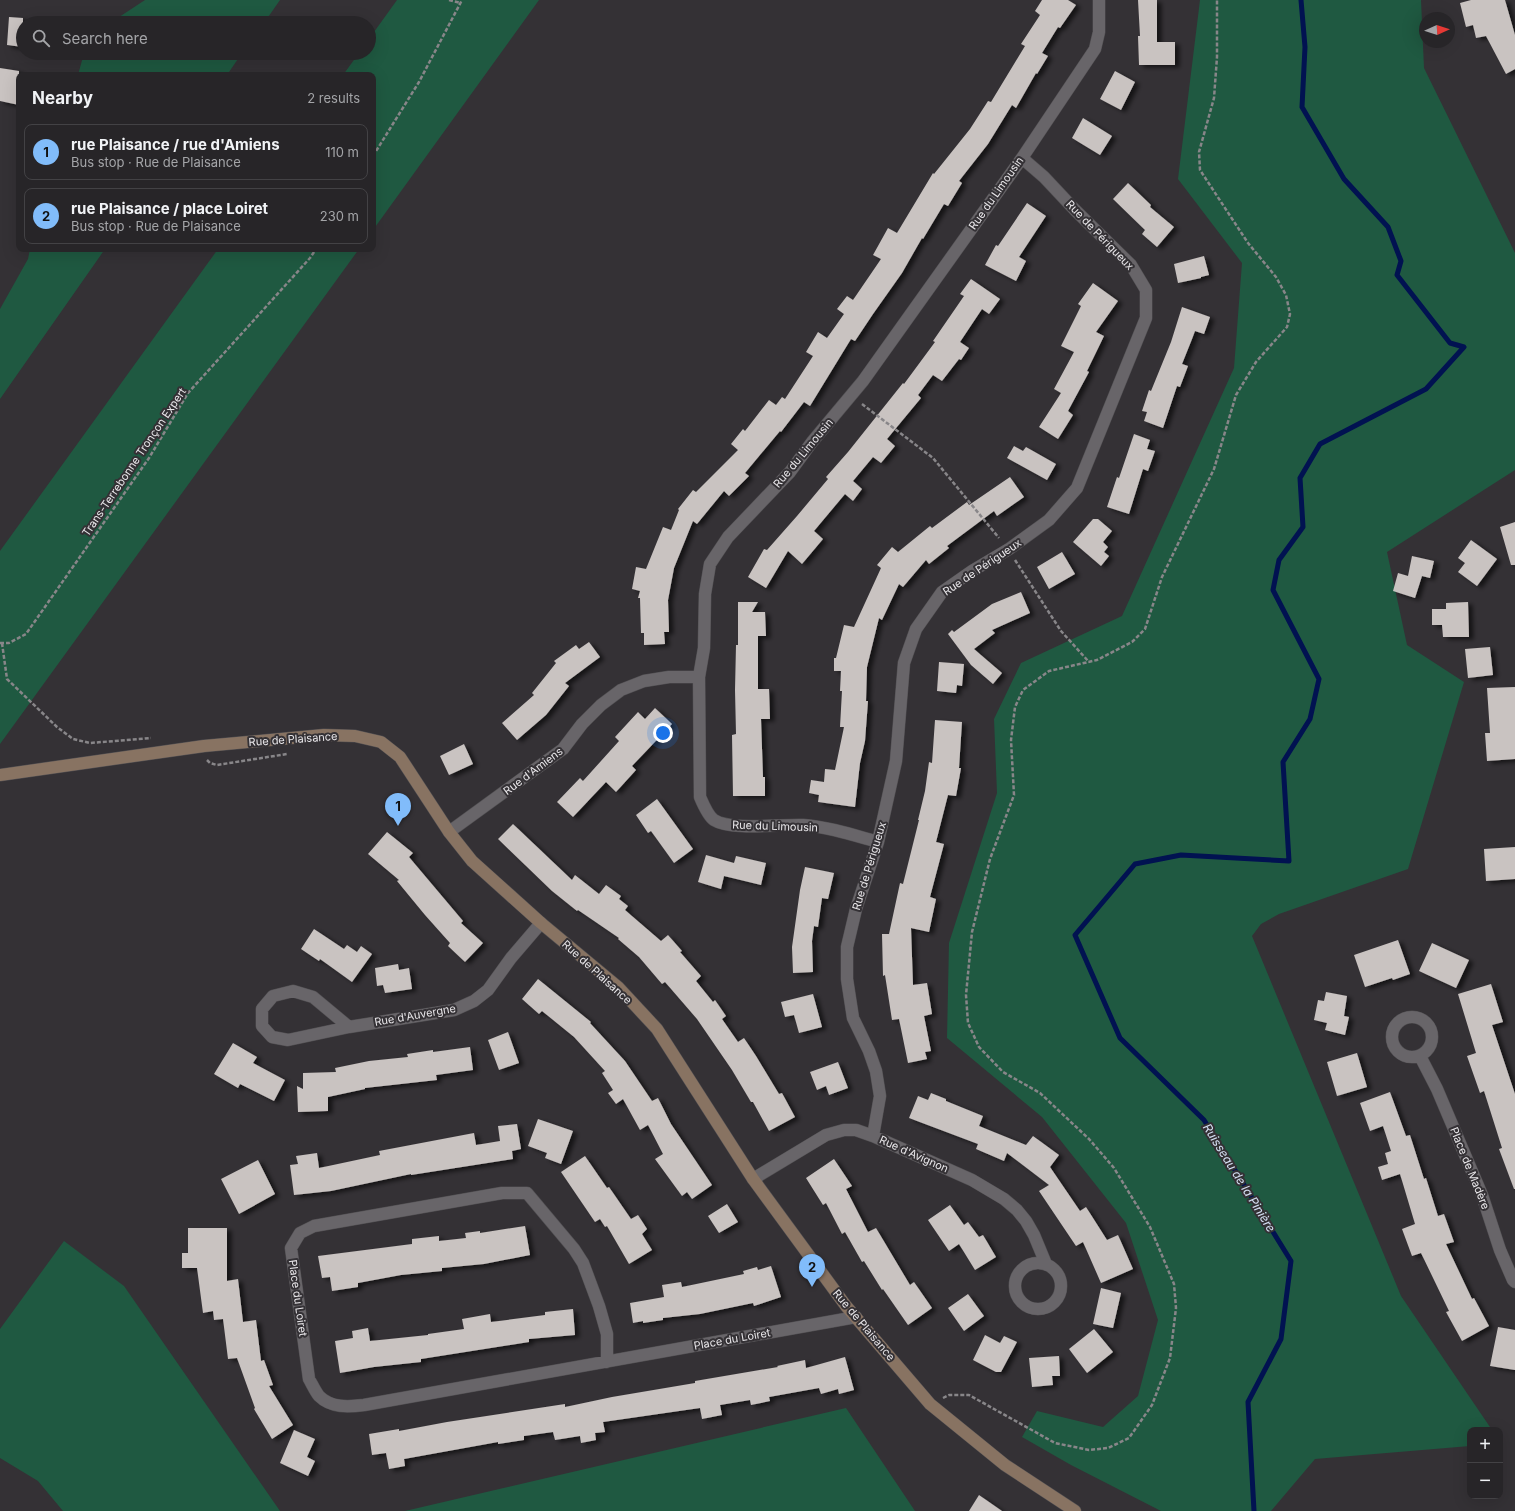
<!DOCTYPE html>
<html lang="en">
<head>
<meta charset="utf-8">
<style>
	:root { --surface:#272528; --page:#2f2d30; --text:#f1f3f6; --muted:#a4a5a8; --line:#434245; --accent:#81bcfa }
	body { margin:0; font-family:Inter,sans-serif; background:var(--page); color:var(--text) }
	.controls { position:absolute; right:12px; bottom:12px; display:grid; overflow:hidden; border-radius:8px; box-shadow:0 4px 16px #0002 }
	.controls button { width:36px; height:36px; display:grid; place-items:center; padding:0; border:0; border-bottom:1px solid var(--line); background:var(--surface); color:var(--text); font:20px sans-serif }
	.compass { position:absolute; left:1419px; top:12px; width:36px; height:36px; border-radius:50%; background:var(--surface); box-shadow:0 4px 16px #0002; rotate:87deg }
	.you { position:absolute; left:663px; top:733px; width:14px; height:14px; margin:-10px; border:3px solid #fff; border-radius:50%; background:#1a73e8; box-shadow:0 0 0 6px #1a73e833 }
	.badge { display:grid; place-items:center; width:26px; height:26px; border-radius:50%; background:var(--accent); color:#111; font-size:13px; font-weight:700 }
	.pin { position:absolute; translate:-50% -33px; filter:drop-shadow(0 1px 2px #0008) }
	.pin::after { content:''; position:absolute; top:21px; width:14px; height:12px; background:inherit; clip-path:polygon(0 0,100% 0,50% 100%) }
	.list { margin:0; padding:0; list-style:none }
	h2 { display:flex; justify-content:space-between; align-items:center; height:52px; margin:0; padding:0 16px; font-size:17px }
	h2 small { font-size:13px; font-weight:400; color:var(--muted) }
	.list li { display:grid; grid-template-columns:26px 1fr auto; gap:12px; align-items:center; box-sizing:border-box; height:56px; margin:0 8px 8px; padding:0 8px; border:1px solid var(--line); border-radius:8px }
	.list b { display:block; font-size:15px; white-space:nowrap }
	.list p { margin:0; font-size:13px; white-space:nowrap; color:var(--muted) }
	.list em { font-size:13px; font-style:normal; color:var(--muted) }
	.icon { flex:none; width:22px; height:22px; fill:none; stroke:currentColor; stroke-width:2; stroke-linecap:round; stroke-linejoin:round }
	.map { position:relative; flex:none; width:1515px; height:1511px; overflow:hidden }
	.search { position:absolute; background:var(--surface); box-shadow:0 4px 16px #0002; left:16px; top:16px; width:360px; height:44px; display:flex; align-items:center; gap:10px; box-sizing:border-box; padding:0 14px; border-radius:22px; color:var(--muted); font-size:15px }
	.panel { position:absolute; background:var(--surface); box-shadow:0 4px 16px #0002; left:16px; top:72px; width:360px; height:180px; border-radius:8px }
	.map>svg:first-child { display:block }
	.green { fill:#1f5941 }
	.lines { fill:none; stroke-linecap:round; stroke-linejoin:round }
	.stream { stroke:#011251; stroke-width:5 }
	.building { fill:#c9c3c1; filter:url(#shadow) }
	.street-casing { stroke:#514f52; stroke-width:13 }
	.secondary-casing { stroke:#514f52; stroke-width:13 }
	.path { stroke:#888689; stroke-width:2.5; stroke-dasharray:4 2; stroke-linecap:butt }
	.street { stroke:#686569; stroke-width:12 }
	.secondary { stroke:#887362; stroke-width:12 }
	.labels { text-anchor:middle; stroke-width:4; stroke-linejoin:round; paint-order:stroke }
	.street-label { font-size:11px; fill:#e9e7ea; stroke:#343135 }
	.water-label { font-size:12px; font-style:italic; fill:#d5e0f4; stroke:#343135 }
</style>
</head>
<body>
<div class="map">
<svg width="1515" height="1511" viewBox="0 0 1515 1511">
	<defs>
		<filter id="shadow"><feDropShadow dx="4.5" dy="2.5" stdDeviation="2" flood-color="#0009"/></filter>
	</defs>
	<rect width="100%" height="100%" fill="#343135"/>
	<path class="green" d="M145,0H280L264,23H110Z
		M397,0H539L373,230V75H343L359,53H369V39Z
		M1200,0H1421L1424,68L1515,253V470L1387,552L1407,645L1464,682L1408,869L1279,914L1261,924L1252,936L1401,1296L1492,1430H1470V1446L1315,1459L1271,1511H1161L1071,1465L1022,1437L1037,1411L1103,1427L1138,1396L1158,1320L1126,1223L1042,1117L947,1038L949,943L997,793L994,719L1021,663L1122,616L1234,368L1242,263L1178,179Z
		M84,53H242L227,75H78Z
		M30,249H105L0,399V309L28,259Z
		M218,249H359L0,744V551Z
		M64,1241L124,1286L280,1511H63L38,1481L0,1458V1329Z
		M846,1408L915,1511H405Z"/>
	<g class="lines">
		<path class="stream" d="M1254,1511L1248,1402L1281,1339L1291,1261L1204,1120L1120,1038L1075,935L1135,864L1181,855L1289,861L1283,762L1310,719L1319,679L1273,590L1279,560L1303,527L1300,478L1320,444L1426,389L1464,347L1450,343L1397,275L1401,261L1388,227L1344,179L1302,107L1305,47L1301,0"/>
	</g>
	<path class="building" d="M1042,0H1068L1076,5L1060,28L1058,27L1042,53L1048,56L1037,74L1036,73L1016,108L1012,105L988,144L959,181L962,183L948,206L944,204L923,239L922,238L902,273L873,314L855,341L851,339L810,406L804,402L781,432L780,431L745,473L749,476L729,496L724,491L697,524L693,521L674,568L668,600L669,632H664L665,644L644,645V633H641L640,598H638L640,591L632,589L636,567L646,569L663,527L671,530L679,510L678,509L693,490L696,492L738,450L731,444L743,429L745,431L769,400L776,405L782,397L785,399L813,356L806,352L818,332L827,338L844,314L837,309L847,296L853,300L881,259L873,255L888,228L897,233L933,173L934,174L970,129L988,101L991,102L1025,46L1021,44L1040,15L1035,11Z
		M1138,0H1157V42H1175V65H1139L1138,36H1140Z
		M1471,0H1505L1515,35V69L1506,74L1486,36L1476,38L1473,25L1466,27L1460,3Z
		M9,17L23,18V47L7,45Z
		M0,68L19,71V105L0,101Z
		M1115,71L1135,82L1121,110L1100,99Z
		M1083,118L1112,136L1100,155L1072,138Z
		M1128,183L1151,205L1150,207L1174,227L1157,247L1142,234L1145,230L1113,199Z
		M1027,203L1046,216L1019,257L1026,261L1016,281L985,265L996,245L998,246Z
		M1204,256L1209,275L1201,277V278L1178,283L1174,264Z
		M971,279L1000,299L989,314L982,309L960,342L969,348L961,360L959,359L942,381L933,375L918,395L921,398L887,439L895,446L881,463L873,457L853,481L862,489L853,501L845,494L814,531L823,539L802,564L788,551L766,588L748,577L764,549L767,550L797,516L828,479L826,477L848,452L903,383L904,384L935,342L933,341L964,296L960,294Z
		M1093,283L1118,301L1096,332L1104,336L1087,371L1089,372L1068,411L1073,415L1058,439L1039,427L1061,393L1054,389L1074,352L1061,346L1081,306L1078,304Z
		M1182,307L1210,317L1204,334L1195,331L1192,339L1182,364L1188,366L1180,387L1177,386L1163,428L1144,421L1147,412L1142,411L1149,390L1151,391L1171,342Z
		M1134,434L1150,440L1147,449L1155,451L1148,471L1143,469L1129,514L1107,507L1117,477L1119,478Z
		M1014,446L1023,451L1026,447L1056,464L1047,480L1007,458Z
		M1010,477L1024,497L997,516L994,511L947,546L949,548L929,564L926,560L903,587L899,584L882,620L879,618L867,667L866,701H868L865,741L860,763L855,807L818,802L819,795L809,793L811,780L824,782L825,769L835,770L844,727H840L842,691H840L841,671H834V658H836L844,625L854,627L881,568L877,565L892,547L898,552L930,526L932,528L967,502L969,505Z
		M1093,519H1098L1112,531L1103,542L1108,547L1104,552L1109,556L1101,566L1073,542Z
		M1515,522V565H1511L1500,527Z
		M1471,540L1497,559L1477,586L1458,572L1465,563L1458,558Z
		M1062,552L1075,574L1049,589L1037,567Z
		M1412,556L1434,561L1430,578L1422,576L1415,598L1393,591L1398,573L1408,576Z
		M1021,592L1030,613L992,630L995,633L974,649L1002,673L993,684L971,665L948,634L952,630L954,632L992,604Z
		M738,602H758L752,612H765L766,636H758V689H769L770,719H761L763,777H765V796H733L732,735L736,734L735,690L736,645H738Z
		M1468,602L1469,637H1443L1442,625H1432V609H1446V603Z
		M589,642L600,657L565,683L569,686L546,715L517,740L502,723L534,695L532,693L556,663L554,661L576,645L579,649Z
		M1490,647L1493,675L1468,678L1465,649Z
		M939,662L964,664L962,686L957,685L956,693L937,691Z
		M1515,687V759L1487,761L1485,733H1490L1487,688Z
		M655,708L672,724L632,766L636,770L616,792L606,782L573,817L557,802L580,778L583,781L619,741L615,737L638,712L645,719Z
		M935,720L962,722L959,768H961L956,796L948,795L936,842L944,844L930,897L936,899L929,932L911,928L913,985L927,983L932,1014L924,1016L931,1051L925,1052L927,1059L908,1063L899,1019L892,1020L885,975L883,976L882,934H889L900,883L903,884L919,820H918L925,791L929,762L932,763Z
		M464,744L473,764L449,775L440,756Z
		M657,799L693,849L674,863L651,831L648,833L636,815Z
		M513,824L572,880L575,875L599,894L606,885L621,896L619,899L628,906L625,910L661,941L668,935L682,951L680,952L701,976L696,981L713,1002L715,1000L726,1016L722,1019L738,1042L744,1038L756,1056L779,1094L782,1093L795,1117L769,1131L753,1102H751L732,1070L697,1019L665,982L662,984L639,957L618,939L619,938L578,910L577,911L552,891L498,839Z
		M387,832L413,853L409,857L463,921L461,923L483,943L465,962L448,946L450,943L425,915L397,881L399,880L368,854Z
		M1515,847V879L1486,881L1484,849Z
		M706,855L734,863L736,856L766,863L761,885L724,876L721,889L698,882Z
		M805,867L834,873L828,899L822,898L818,927L814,926L812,941L813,972L793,973L792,947L800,890Z
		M314,929L344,949L347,945L357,952L361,946L372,954L352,982L320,959L319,961L301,949Z
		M1398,940L1410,974L1393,980L1392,978L1365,987L1354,955Z
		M1432,943L1469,960L1456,988L1419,971Z
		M398,964L399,970L409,968L412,989L385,993L383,985L377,986L375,968Z
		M538,979L591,1022L590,1023L625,1061L652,1101L658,1098L671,1124L712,1185L692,1199L687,1192L682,1196L655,1159L663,1154L648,1125L640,1130L623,1099L616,1104L608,1093L613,1090L602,1073L605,1071L574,1037L542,1011L539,1014L522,999Z
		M1491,984L1503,1022L1492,1025L1515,1094V1189H1514L1499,1149L1502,1148L1484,1091L1480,1093L1467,1056L1476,1053L1458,994Z
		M1326,992L1347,996L1344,1016L1349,1017L1345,1035L1325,1030L1327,1023L1314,1020L1318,1000L1324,1001Z
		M813,994L822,1027L799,1033L794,1015L785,1017L781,1002Z
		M508,1032L519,1063L499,1070L488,1040Z
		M233,1043L257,1057L253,1063L285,1080L274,1101L240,1084L238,1088L214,1074Z
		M470,1047L473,1070L436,1075L437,1080L365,1088V1089L328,1097V1111L298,1112L297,1086L303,1089V1073L336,1072L335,1068L369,1061L408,1057L407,1054L433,1050V1052Z
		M1357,1053L1367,1087L1337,1096L1327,1062Z
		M838,1062L848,1088L829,1095L826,1086L817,1090L810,1072Z
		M1390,1092L1406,1136L1410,1135L1424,1179L1426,1178L1438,1216L1444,1214L1454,1242L1446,1244L1472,1299L1474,1298L1489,1326L1462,1341L1446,1312L1449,1311L1421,1253L1412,1256L1402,1229L1415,1224L1400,1174L1382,1180L1378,1167L1388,1164L1385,1153L1391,1151L1383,1126L1370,1131L1360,1103Z
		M931,1093L946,1099V1101L983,1116L979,1126L1026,1145L1033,1136L1059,1155L1050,1167L1080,1211L1086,1207L1107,1240L1118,1235L1133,1269L1101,1283L1083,1242L1076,1246L1039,1191L1049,1185L1007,1153L1004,1161L976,1149L978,1144L909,1118L918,1096L928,1100Z
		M538,1119L573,1131L561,1164L545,1158L547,1153L528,1146Z
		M517,1124L521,1149L512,1151L513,1159L411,1175V1174L331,1191L294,1195L290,1165L298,1164L296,1156L317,1153L319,1168L380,1155L379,1151L474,1133L476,1145L500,1141L498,1126Z
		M585,1156L607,1188L609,1187L631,1219L638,1215L647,1229L642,1234L652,1250L629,1264L607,1226L605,1227L600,1219L595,1222L561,1172Z
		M834,1159L852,1186L846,1189L868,1232L876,1228L910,1285L914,1282L932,1308L908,1325L883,1289L882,1290L864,1261L862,1262L845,1232L842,1234L826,1203L823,1205L806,1178Z
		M258,1160L275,1194L239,1214L221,1179Z
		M727,1204L738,1222L719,1233L708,1216Z
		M950,1205L964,1225L968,1222L979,1237L983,1235L996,1257L975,1270L959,1244L949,1251L928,1220Z
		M525,1226L530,1255L484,1264L442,1268V1271L401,1275L358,1283V1287L332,1291L330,1277L322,1278L318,1256L412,1244V1239L439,1236V1241L466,1238L465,1233L480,1231V1233Z
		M188,1228H227V1281L238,1279L243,1322L256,1320L261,1361L264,1360L273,1385L269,1386L293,1425L272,1439L254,1409L255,1408L237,1358L228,1359L223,1319L214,1320L213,1311L203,1313L197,1268H182V1253H188Z
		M771,1266L781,1297L754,1306L753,1303L700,1314L663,1318V1320L643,1323V1321L633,1323L630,1303L664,1297L662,1285L681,1282L682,1287L744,1274L743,1271L757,1267L758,1270Z
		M1101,1288L1121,1293L1113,1328L1093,1324Z
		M968,1294L984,1316L964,1331L948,1308Z
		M573,1309L575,1335L529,1339V1342L421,1359V1362L374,1367L340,1373L335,1341L353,1338L352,1331L368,1328L370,1341L428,1335V1334L464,1329L462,1319L490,1314L491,1322L545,1315V1312Z
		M1498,1327L1515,1330V1370L1490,1366Z
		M1094,1329L1113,1352L1087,1373L1069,1349Z
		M985,1335L1000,1343L1004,1336L1017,1342L1001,1372H996L973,1360Z
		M1059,1356L1060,1376H1052L1053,1385L1032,1387L1029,1358Z
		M845,1357L854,1390L839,1394L838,1389L821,1394L819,1388L769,1397L770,1401L751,1405L750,1400L720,1405L722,1415L702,1419L700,1408L603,1422L605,1432L595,1433L596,1440L581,1443L580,1436L555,1440L553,1432L524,1436V1440L498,1444V1442L404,1459L405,1466L389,1469L386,1453L372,1455L369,1434L399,1429V1431L447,1422L565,1404V1407L612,1397L695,1383V1381L778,1367L777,1366L805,1360L806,1368Z
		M294,1430L315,1439L307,1457L315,1461L308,1476L280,1463Z
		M979,1495L1002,1511H969Z"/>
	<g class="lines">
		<defs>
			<path id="street" d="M449,832L563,749L582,724L601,705L621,690L644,681L669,677H699
				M878,842C853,835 829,827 803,825C782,824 731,831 714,820C708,816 703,804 700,797L699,677L704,648L705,594L710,564L728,537L790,472L812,442L863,381L1022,158L1095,49L1099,32V0
				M1392 1037a20 20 0 1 1 40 0a20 20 0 1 1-40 0Z
				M349,1027L288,1040L272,1037L262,1026V1009L273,996L293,991L313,997L349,1027L454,1010L474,1001L488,990L511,958L541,923
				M1420,1056L1437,1089L1482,1195L1500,1250L1513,1280L1515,1282
				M873,1136L880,1096L876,1071L869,1051L853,1018L847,979V947L856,909L878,842L896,761L904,663L916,629L942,592L972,571L1009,549L1049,520L1077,488L1146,318V290L1131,265L1075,210L1044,177L1022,158
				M753,1179L826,1135L844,1130H856L873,1136L972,1180L1004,1199L1017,1210L1026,1221L1034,1235L1046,1264
				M1015 1286a23 23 0 1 1 46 0a23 23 0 1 1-46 0Z
				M607,1362V1334L599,1306L583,1263L574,1249L527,1193H502L314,1226L300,1233L291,1248L309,1379C312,1384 315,1391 319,1396C331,1408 348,1407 364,1405L856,1317"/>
			<path id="secondary" d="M0,775L204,746L324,735L355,736L381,742L400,757L449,832L472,861L541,923L618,987L657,1029L753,1179L846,1306L930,1404L1005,1465L1075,1511"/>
		</defs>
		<use href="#street" class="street-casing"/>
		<use href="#secondary" class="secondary-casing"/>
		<path class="path" d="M449,0L461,3
			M373,156L419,82L462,0
			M862,404L933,458L999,538
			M1015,560L1061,631L1089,662
			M0,643H9L26,634L149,458L188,393L310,258L316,249
			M2,643L7,679L57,727L73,739L90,743L151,738
			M207,760L210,763L217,765L287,754
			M943,1398L949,1395H969L1055,1443L1089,1450L1108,1448L1129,1438L1152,1405L1170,1358L1176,1308L1174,1284L1150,1227L1114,1168L1089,1139L1040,1093L1003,1072L979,1047L968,1023L966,995L972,932L990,859L1014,795L1011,740L1015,707L1023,690L1049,671L1097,660L1132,642L1145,629L1162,577L1214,469L1236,395L1256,362L1287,327L1290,314L1286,295L1276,277L1248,243L1200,170L1199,152L1214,98L1217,57V0"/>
		<use href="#street" class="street"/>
		<use href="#secondary" class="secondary"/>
	</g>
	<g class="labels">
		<g class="street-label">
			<text transform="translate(996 193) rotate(-55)" y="4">Rue du Limousin</text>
			<text transform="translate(1100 235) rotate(46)" y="4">Rue de Périgueux</text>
			<text transform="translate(803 453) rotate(-50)" y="4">Rue du Limousin</text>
			<text transform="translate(134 462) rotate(-56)" y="4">Trans-Terrebonne Tronçon Expert</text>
			<text transform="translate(982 567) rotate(-34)" y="4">Rue de Périgueux</text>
			<text transform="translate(293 739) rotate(-4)" y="4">Rue de Plaisance</text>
			<text transform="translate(533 771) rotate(-37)" y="4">Rue d'Amiens</text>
			<text transform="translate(775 826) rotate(2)" y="4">Rue du Limousin</text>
			<text transform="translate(869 866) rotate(-73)" y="4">Rue de Périgueux</text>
			<text transform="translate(597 972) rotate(42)" y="4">Rue de Plaisance</text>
			<text transform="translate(415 1015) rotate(-10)" y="4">Rue d'Auvergne</text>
			<text transform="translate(914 1154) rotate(24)" y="4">Rue d'Avignon</text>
			<text transform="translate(1470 1168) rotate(68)" y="4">Place de Madère</text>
			<text transform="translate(298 1298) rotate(82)" y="4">Place du Loiret</text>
			<text transform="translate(864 1325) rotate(50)" y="4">Rue de Plaisance</text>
			<text transform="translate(732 1339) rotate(-10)" y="4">Place du Loiret</text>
		</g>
		<g class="water-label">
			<text transform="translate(1239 1178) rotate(58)" y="4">Ruisseau de la Pinière</text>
		</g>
	</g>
</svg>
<div class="controls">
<button>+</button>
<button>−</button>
</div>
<svg class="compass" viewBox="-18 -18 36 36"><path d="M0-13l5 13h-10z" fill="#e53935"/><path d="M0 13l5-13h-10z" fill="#a4a5a8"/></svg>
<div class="you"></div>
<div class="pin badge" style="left:398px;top:826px">1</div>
<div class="pin badge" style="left:812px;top:1287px">2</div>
<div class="search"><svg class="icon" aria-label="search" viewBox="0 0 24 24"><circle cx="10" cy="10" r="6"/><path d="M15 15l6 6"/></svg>Search here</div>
<section class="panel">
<h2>Nearby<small>2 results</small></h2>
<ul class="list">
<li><span class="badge">1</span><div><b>rue Plaisance / rue d'Amiens</b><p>Bus stop · Rue de Plaisance</p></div><em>110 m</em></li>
<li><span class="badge">2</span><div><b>rue Plaisance / place Loiret</b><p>Bus stop · Rue de Plaisance</p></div><em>230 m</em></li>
</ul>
</section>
</div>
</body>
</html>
